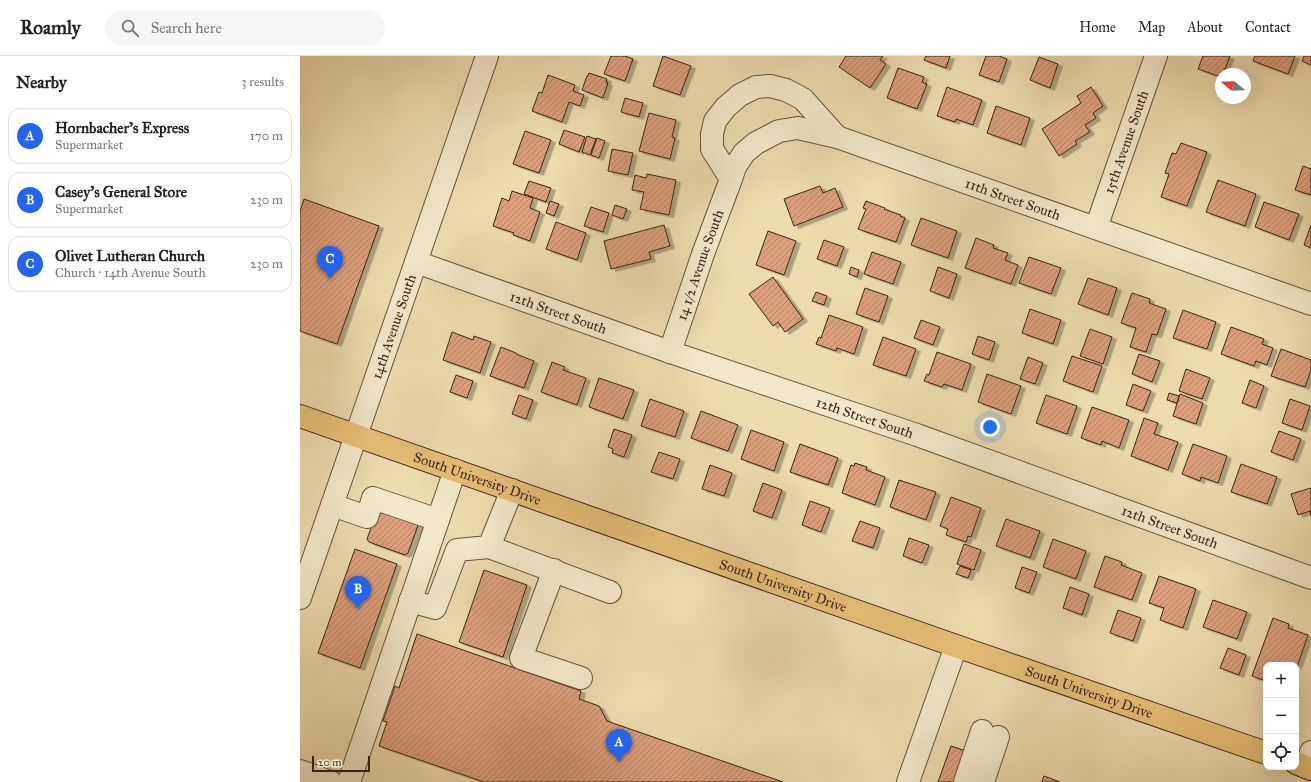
<!DOCTYPE html>
<html lang="en">
<head>
<meta charset="utf-8">
<style>
	:root { --surface:#fff; --page:#f6f6f6; --text:#222; --muted:#767676; --line:#e0e0e0; --accent:#2563eb }
	body { margin:0; font-family:"IM FELL Great Primer",serif; background:var(--page); color:var(--text) }
	.controls { position:absolute; right:12px; bottom:12px; display:grid; overflow:hidden; border-radius:8px; box-shadow:0 4px 16px #0002 }
	.controls button { width:36px; height:36px; display:grid; place-items:center; padding:0; border:0; border-bottom:1px solid var(--line); background:var(--surface); color:var(--text); font:20px sans-serif }
	.compass { position:absolute; left:915px; top:12px; width:36px; height:36px; border-radius:50%; background:var(--surface); box-shadow:0 4px 16px #0002; rotate:289deg }
	.scale { position:absolute; left:12px; bottom:10px; width:58px; box-sizing:border-box; padding-left:4px; border:2px solid #3a2319; border-top:0; font-size:11px; line-height:14px; white-space:nowrap; color:#3a2319; -webkit-text-stroke:3px #f4e8ca; paint-order:stroke }
	.you { position:absolute; left:690px; top:371px; width:14px; height:14px; margin:-10px; border:3px solid #fff; border-radius:50%; background:#1a73e8; box-shadow:0 0 0 6px #1a73e833 }
	.badge { display:grid; place-items:center; width:26px; height:26px; border-radius:50%; background:var(--accent); color:#fff; font-size:13px; font-weight:700 }
	.pin { position:absolute; translate:-50% -33px; filter:drop-shadow(0 1px 2px #0008) }
	.pin::after { content:''; position:absolute; top:21px; width:14px; height:12px; background:inherit; clip-path:polygon(0 0,100% 0,50% 100%) }
	.list { margin:0; padding:0; list-style:none }
	h2 { display:flex; justify-content:space-between; align-items:center; height:52px; margin:0; padding:0 16px; font-size:17px }
	h2 small { font-size:13px; font-weight:400; color:var(--muted) }
	.list li { display:grid; grid-template-columns:26px 1fr auto; gap:12px; align-items:center; box-sizing:border-box; height:56px; margin:0 8px 8px; padding:0 8px; border:1px solid var(--line); border-radius:12px }
	.list b { display:block; font-size:15px; white-space:nowrap }
	.list p { margin:0; font-size:13px; white-space:nowrap; color:var(--muted) }
	.list em { font-size:13px; font-style:normal; color:var(--muted) }
	.icon { flex:none; width:22px; height:22px; fill:none; stroke:currentColor; stroke-width:2; stroke-linecap:round; stroke-linejoin:round }
	.map { position:relative; flex:none; width:1011px; height:726px; overflow:hidden }
	header { display:flex; align-items:center; gap:24px; box-sizing:border-box; height:56px; padding:0 20px; background:var(--surface); border-bottom:1px solid var(--line) }
	header strong { font-size:19px }
	nav { display:flex; gap:22px; margin-inline-start:auto; font-size:14px }
	.search { width:280px; height:36px; background:var(--page); display:flex; align-items:center; gap:10px; box-sizing:border-box; padding:0 14px; border-radius:22px; color:var(--muted); font-size:15px }
	main { display:flex }
	aside { flex:1; background:var(--surface) }
	.map>svg:first-child { display:block }
	.building { fill:url(#building-hatch); stroke:#3a2319; filter:url(#shadow) }
	.lines { fill:none; stroke-linecap:round; stroke-linejoin:round }
	.minor-casing { stroke:#67513e; stroke-width:24 }
	.major-casing { stroke:#3a2319; stroke-width:24 }
	.minor { stroke:#f4e8ca; stroke-width:22 }
	.major { stroke:#e7be77; stroke-width:22 }
	.labels { text-anchor:middle; stroke-width:3; stroke-linejoin:round; paint-order:stroke }
	.street-label { font-size:14px; fill:#3a2319; stroke:#f4e8ca }
</style>
</head>
<body>
<header>
<strong>Roamly</strong>
<div class="search"><svg class="icon" aria-label="search" viewBox="0 0 24 24"><circle cx="10" cy="10" r="6"/><path d="M15 15l6 6"/></svg>Search here</div>
<nav><a>Home</a><a>Map</a><a>About</a><a>Contact</a></nav>
</header>
<main>
<aside>
<h2>Nearby<small>3 results</small></h2>
<ul class="list">
<li><span class="badge">A</span><div><b>Hornbacher's Express</b><p>Supermarket</p></div><em>170 m</em></li>
<li><span class="badge">B</span><div><b>Casey's General Store</b><p>Supermarket</p></div><em>230 m</em></li>
<li><span class="badge">C</span><div><b>Olivet Lutheran Church</b><p>Church · 14th Avenue South</p></div><em>230 m</em></li>
</ul>
</aside>
<div class="map">
<svg width="1011" height="726" viewBox="0 0 1011 726">
	<defs>
		<pattern id="building-hatch" width="6" height="6" patternUnits="userSpaceOnUse"><rect width="6" height="6" fill="#dba17f"/><path d="M-1 1l2-2M0 6l6-6M5 7l2-2" fill="none" stroke="#b38367"/></pattern>
		<filter id="shadow"><feDropShadow dx="4.5" dy="2.5" stdDeviation="0" flood-color="#0004"/></filter>
	</defs>
	<rect width="100%" height="100%" fill="#eedbae"/>
	<filter id="stains"><feTurbulence type="fractalNoise" baseFrequency=".005" numOctaves="4"/><feColorMatrix values="0 0 0 0 .2 0 0 0 0 .09 0 0 0 0 .02 0 0 0 .5 -.17"/></filter>
	<radialGradient id="worn" r=".72"><stop offset=".6" stop-color="#630" stop-opacity="0"/><stop offset="1" stop-color="#630" stop-opacity=".3"/></radialGradient>
	<path class="building" d="M311,0H325L333,3L325,25L304,18Z
		M363,0L391,10L380,39L353,30Z
		M546,0H583L580,4L586,8L570,32L539,11Z
		M626,0H650L646,12L624,4Z
		M686,0H699L707,3L699,26L679,19Z
		M903,0H930L923,18H921V21L898,13Z
		M955,0H995L988,18L953,5Z
		M1004,0H1011V9L1002,5Z
		M739,1L758,8L750,32L730,24Z
		M598,12L624,21L622,26L627,28L617,53L587,42Z
		M289,17L307,23L306,27H308L303,42L282,34L287,20H288Z
		M248,19L275,29L273,35L284,39L280,50L269,46L262,66L232,55L239,36L242,37Z
		M647,31L682,44L673,69L656,63L655,66L637,60Z
		M791,31L803,50L793,57L796,62L785,69L790,76L775,85L777,88L759,100L742,73L781,47L777,40Z
		M325,42L343,47L339,61L321,56Z
		M696,50L730,62L721,89L687,77Z
		M349,57L376,64L372,81L375,82L370,103L339,95Z
		M264,74L285,81L279,96L259,88Z
		M225,75L251,84L239,117L213,108Z
		M287,80L296,83L290,99L282,96Z
		M297,82L305,85L299,102L291,99Z
		M881,87L907,96L887,150L861,141L869,118L865,117L872,97L876,98Z
		M312,93L333,97L328,119L308,115Z
		M1003,110L1011,113V139L995,134Z
		M347,118L376,124L369,159L340,153L344,136L332,134L335,119L346,122Z
		M918,124L956,138L945,170L906,156Z
		M229,125L251,132L246,146L224,138Z
		M520,130L523,137L535,132L543,151L494,170L484,143Z
		M212,135L233,142L230,152L240,156L230,185L213,179L214,177L193,170L202,142L209,145Z
		M4,143L79,170L37,288L0,275V155Z
		M250,145L259,148L254,160L246,157Z
		M566,145L585,152L584,153L601,159L600,160L605,162L596,186L558,173L566,153L563,152Z
		M964,146L999,158L989,184L955,171Z
		M315,149L327,153L323,163L312,159Z
		M291,151L309,157L303,176L284,170Z
		M621,162L657,175L648,202L611,189Z
		M256,166L286,177L277,204L246,193Z
		M364,169L370,190L349,196L351,203L311,213L304,185Z
		M1011,169V192L1004,189Z
		M468,175L496,185L484,219L456,209Z
		M676,182L694,189L693,192L708,197L705,204L718,209L711,228L665,212Z
		M524,184L544,191L537,210L517,203Z
		M572,196L601,206L593,228L564,218Z
		M729,201L761,212L751,238L719,227Z
		M551,211L559,214L557,221L549,218Z
		M638,211L657,218L649,242L630,235Z
		M473,221L503,263L485,276L478,266L473,270L449,238Z
		M788,222L817,232L808,259L778,248Z
		M565,232L588,240L579,266L556,258Z
		M516,236L527,240L524,249L512,245Z
		M832,237L850,243L849,247L866,253L857,279L852,278L846,296L830,291L836,272L821,267Z
		M730,253L761,264L753,288L722,277Z
		M883,254L916,266L907,293L873,282Z
		M529,259L563,271L554,298L537,292L536,295L516,288L519,281L521,282Z
		M621,264L640,271L633,289L614,282Z
		M931,271L964,283L962,288L973,292L967,309L956,305L954,310L921,298Z
		M790,273L812,281L803,308L780,300Z
		M152,276L173,284L174,280L191,286L180,317L143,304Z
		M678,280L695,286L689,304L672,298Z
		M583,281L616,293L606,320L573,309Z
		M201,291L216,297V298L234,305L224,332L190,320Z
		M981,293L1011,304V314L1005,331L971,320Z
		M637,296L671,308L662,334L644,328L642,331L624,325L627,318L629,319Z
		M839,298L860,305L852,326L832,318Z
		M772,300L802,310L793,336L763,325Z
		M728,301L743,307L735,328L720,323Z
		M252,306L265,311L263,314L286,322L277,349L241,336Z
		M886,313L910,322L902,343L879,335Z
		M687,318L721,330L711,358L678,346Z
		M156,319L173,325L167,342L150,336Z
		M299,322L334,334L323,363L289,351Z
		M950,324L964,330L956,352L942,347Z
		M833,328L851,335L843,355L826,349Z
		M869,337L879,340L877,347L867,344Z
		M880,338L903,347L896,368L873,360Z
		M219,339L233,344L226,363L212,358Z
		M746,339L777,350L767,378L736,367Z
		M350,343L384,355L375,381L341,370Z
		M990,343L1010,350L1002,374L982,367Z
		M792,351L829,364L819,392L802,385L801,389L781,382Z
		M401,355L438,369L428,395L391,382Z
		M844,362L858,367L854,378L878,386L868,414L831,400Z
		M314,373L332,379L324,401L312,397L313,393L308,391Z
		M451,374L484,386L474,415L441,403Z
		M979,375L1001,383L993,404L971,396Z
		M500,388L538,402L528,429L490,416Z
		M893,388L927,400L918,427L901,421L900,425L882,418Z
		M359,396L380,403L373,423L351,416Z
		M555,407L567,411L566,414L585,421L575,449L542,437L551,409L554,410Z
		M941,408L977,421L967,448L931,436Z
		M410,409L432,417L424,440L402,433Z
		M599,424L636,436L626,464L590,451Z
		M463,427L482,434L472,462L453,455Z
		M1011,432V460L1010,455L998,459L991,438Z
		M651,441L681,452L671,481L668,480L666,486L646,479L648,473L640,470Z
		M510,445L530,452L521,476L502,469Z
		M79,450L120,464L108,497L105,499L69,486L67,483Z
		M706,463L740,475L730,502L696,490Z
		M560,465L580,472L573,492L552,485Z
		M609,482L629,489L622,507L603,500Z
		M753,483L786,495L776,523L743,511Z
		M664,488L681,494L674,514L657,508Z
		M55,493L97,508L60,612L18,597Z
		M805,500L822,506L821,509L842,517L832,544L794,531Z
		M660,510L671,514L668,522L656,518Z
		M722,511L737,516L729,537L715,532Z
		M184,514L227,529L203,601L159,586Z
		M859,520L896,533L883,572L860,564L864,552L849,547Z
		M770,531L789,538L782,559L763,552Z
		M913,544L947,556L937,583L903,571Z
		M818,554L841,562L833,585L810,577Z
		M973,562L989,568L988,572L1008,579L997,611L996,609L987,608L986,609H966V625L952,620Z
		M117,578L281,635L279,643L299,650L307,665L483,726H184L79,690L87,666L83,665L95,630L99,632Z
		M928,592L946,599L939,619L920,612Z
		M651,690L672,697L662,726H638Z
		M744,720L760,726H742Z"/>
	<g class="lines">
		<defs>
			<g id="minor">
				<path d="M431,123L412,93V78L415,65L426,51L440,39L456,31L470,30L486,34L503,43L537,81"/>
				<path id="s1" d="M796,172L856,0"/>
				<path id="s2" d="M116,206L370,296L617,379L1011,522"/>
				<path id="s3" d="M370,296L403,198L431,123L435,111L444,97L456,87L479,75L498,72L537,81L1011,248"/>
				<path d="M32,449L67,461L73,442L138,464"/>
				<path d="M189,491L310,536"/>
				<path d="M254,514L221,602L281,622"/>
				<path id="s4" d="M0,542L187,0"/>
				<path d="M110,545L135,552L157,494L189,491L212,434"/>
				<path d="M1006,711L1011,696"/>
				<path d="M0,715L31,726"/>
				<path d="M49,726L155,414"/>
				<path d="M608,726L656,590"/>
				<path d="M665,726L682,675"/>
				<path d="M683,726L698,681"/>
			</g>
			<g id="major">
				<path id="s5" d="M0,360L656,590L966,697"/>
				<path d="M996,707L1011,713"/>
			</g>
		</defs>
		<use href="#minor" class="minor-casing"/>
		<use href="#major" class="major-casing"/>
		<use href="#minor" class="minor"/>
		<use href="#major" class="major"/>
	</g>
	<g class="labels">
		<g class="street-label">
			<text dy="5" stroke="none"><textPath href="#s1" startOffset="91">15th Avenue South</textPath></text>
			<text dy="5" stroke="none"><textPath href="#s3" startOffset="500">11th Street South</textPath></text>
			<text dy="5" stroke="none"><textPath href="#s3" startOffset="92">14 1/2 Avenue South</textPath></text>
			<text dy="5" stroke="none"><textPath href="#s2" startOffset="151">12th Street South</textPath></text>
			<text dy="5" stroke="none"><textPath href="#s4" startOffset="287">14th Avenue South</textPath></text>
			<text dy="5" stroke="none"><textPath href="#s2" startOffset="475">12th Street South</textPath></text>
			<text dy="5" stroke="none"><textPath href="#s5" startOffset="188">South University Drive</textPath></text>
			<text dy="5" stroke="none"><textPath href="#s2" startOffset="799">12th Street South</textPath></text>
			<text dy="5" stroke="none"><textPath href="#s5" startOffset="512">South University Drive</textPath></text>
			<text dy="5" stroke="none"><textPath href="#s5" startOffset="836">South University Drive</textPath></text>
		</g>
	</g>
	<rect width="100%" height="100%" filter="url(#stains)"/>
	<rect width="100%" height="100%" fill="url(#worn)"/>
</svg>
<div class="controls">
<button>+</button>
<button>−</button>
<button><svg class="icon" aria-label="locate" viewBox="0 0 24 24"><circle cx="12" cy="12" r="6"/><path d="M12 2v4M12 18v4M2 12h4M18 12h4"/></svg></button>
</div>
<svg class="compass" viewBox="-18 -18 36 36"><path d="M0-13l5 13h-10z" fill="#e53935"/><path d="M0 13l5-13h-10z" fill="#767676"/></svg>
<div class="scale">20 m</div>
<div class="you"></div>
<div class="pin badge" style="left:319px;top:706px">A</div>
<div class="pin badge" style="left:58px;top:553px">B</div>
<div class="pin badge" style="left:30px;top:223px">C</div>
</div>
</main>
</body>
</html>
